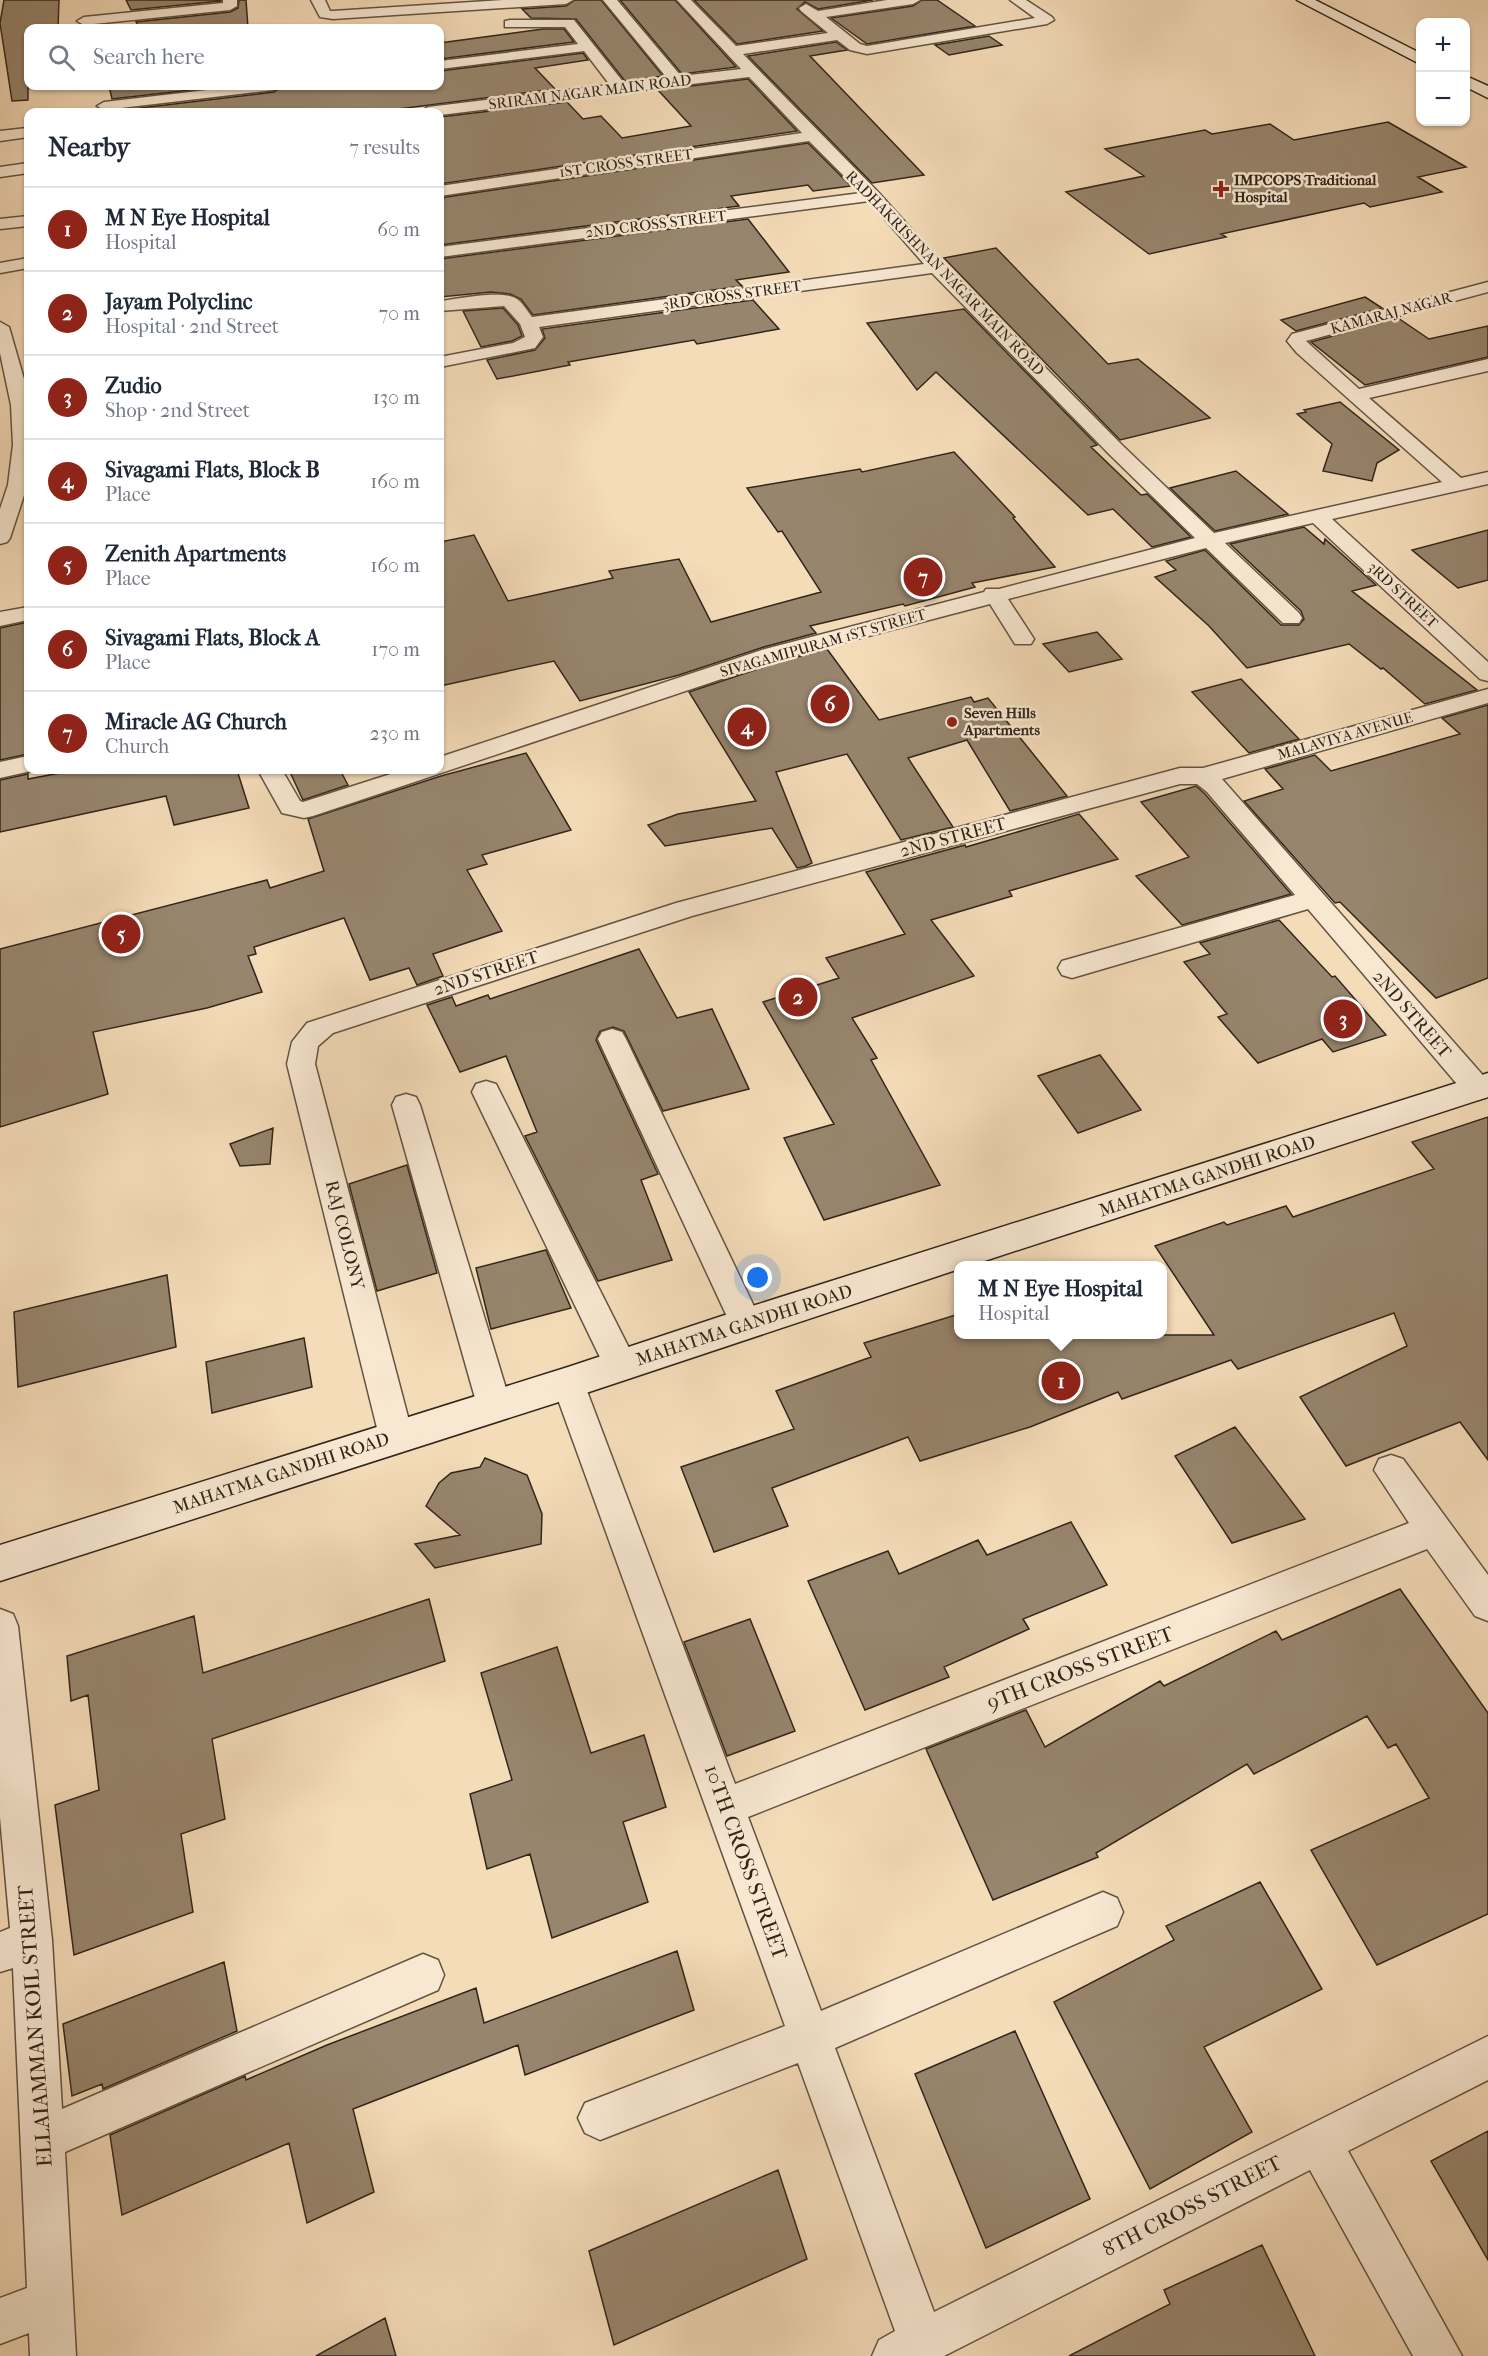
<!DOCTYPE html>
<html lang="en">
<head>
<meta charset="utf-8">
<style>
	:root { --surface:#fff; --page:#f2f2f3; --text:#1f2937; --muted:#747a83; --line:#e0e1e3; --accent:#8f2418 }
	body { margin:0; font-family:"IM FELL French Canon",serif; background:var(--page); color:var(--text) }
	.controls { position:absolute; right:18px; top:18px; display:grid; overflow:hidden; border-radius:12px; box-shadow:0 2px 4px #0004 }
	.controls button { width:54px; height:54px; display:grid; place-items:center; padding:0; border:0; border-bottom:2px solid var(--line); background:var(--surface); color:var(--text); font:30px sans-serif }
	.you { position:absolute; left:758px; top:1278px; width:21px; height:21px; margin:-15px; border:4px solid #fff; border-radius:50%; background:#1a73e8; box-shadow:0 0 0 9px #1a73e833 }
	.badge { display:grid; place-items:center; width:39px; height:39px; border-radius:50%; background:var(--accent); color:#fff; font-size:20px; font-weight:700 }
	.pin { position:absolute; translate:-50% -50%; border:3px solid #fff; box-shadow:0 2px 6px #0006 }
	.popup { position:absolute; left:954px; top:1261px; width:213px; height:78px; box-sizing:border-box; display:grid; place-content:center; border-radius:12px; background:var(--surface); filter:drop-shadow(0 2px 4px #0005); font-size:20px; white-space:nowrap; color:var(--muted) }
	.popup b { font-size:22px; color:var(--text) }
	.popup::after { content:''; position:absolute; left:50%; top:100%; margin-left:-12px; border:12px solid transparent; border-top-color:var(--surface) }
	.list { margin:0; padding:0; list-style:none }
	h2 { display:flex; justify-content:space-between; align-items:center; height:78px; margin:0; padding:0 24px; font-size:26px }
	h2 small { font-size:20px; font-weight:400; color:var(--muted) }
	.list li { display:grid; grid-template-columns:39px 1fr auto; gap:18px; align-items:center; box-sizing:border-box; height:84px; padding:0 24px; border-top:2px solid var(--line) }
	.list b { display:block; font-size:22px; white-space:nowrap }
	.list p { margin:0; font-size:20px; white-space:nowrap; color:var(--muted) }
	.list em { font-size:20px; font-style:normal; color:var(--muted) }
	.icon { flex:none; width:33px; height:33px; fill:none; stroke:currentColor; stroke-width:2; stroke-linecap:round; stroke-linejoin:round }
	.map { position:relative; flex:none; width:1488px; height:2356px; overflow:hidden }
	.search { position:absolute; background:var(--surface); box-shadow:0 2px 4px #0004; left:24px; top:24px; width:420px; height:66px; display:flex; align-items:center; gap:15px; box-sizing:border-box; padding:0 21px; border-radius:12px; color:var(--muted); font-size:22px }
	.panel { position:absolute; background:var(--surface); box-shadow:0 2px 4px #0004; left:24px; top:108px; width:420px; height:666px; border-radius:12px }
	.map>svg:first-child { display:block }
	.building { fill:#97856d; stroke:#31261b; stroke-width:1.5 }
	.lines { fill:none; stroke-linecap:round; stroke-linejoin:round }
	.street-casing { stroke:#625442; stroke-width:3 }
	.secondary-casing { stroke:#31261b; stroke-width:3 }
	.street { fill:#f8e8d2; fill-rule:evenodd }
	.secondary { fill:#f8e8d2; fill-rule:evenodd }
	.poi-dot { fill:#8f2418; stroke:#f8e8d2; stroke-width:2 }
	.labels { text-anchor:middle; stroke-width:5; stroke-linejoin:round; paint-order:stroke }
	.far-street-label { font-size:15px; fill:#31261b; stroke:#f8e8d2 }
	.far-poi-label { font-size:15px; font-weight:bold; fill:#31261b; stroke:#f8e8d2; text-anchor:start }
	.street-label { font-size:18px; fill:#31261b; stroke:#f8e8d2 }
	.near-street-label { font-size:21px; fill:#31261b; stroke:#f8e8d2 }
</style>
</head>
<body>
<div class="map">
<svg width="1488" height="2356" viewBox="0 0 1488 2356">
	<rect width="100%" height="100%" fill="#f5dcb9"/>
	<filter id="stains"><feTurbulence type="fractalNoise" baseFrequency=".00333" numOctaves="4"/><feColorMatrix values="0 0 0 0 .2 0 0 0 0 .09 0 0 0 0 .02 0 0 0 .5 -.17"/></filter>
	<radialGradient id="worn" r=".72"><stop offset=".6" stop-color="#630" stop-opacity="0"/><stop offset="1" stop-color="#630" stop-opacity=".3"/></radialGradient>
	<path class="building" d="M4,0H59L58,28H28V100L12,101L0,23Z
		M126,0H221V1L131,10Z
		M239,0H246L248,28H139L136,22L230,12L238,8Z
		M575,0H601L663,76L625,81L576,19L531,18L522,9L566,6Z
		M620,0H675L736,67L682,74Z
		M694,0H873L818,9L805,2L797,9L823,31L737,44Z
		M922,0H937L975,26L867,44L831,18L913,6Z
		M564,29L574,42L440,59V43L543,29Z
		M989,36L1002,45L949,55L935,45Z
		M836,42L847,50L810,56L924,175L872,183L748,56Z
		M583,53L588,60L535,68L555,89L375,112L115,111L274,92L283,86H440V71Z
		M748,79L797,131L440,184V117L567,102L583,119L601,116L622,138L691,126L658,90Z
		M109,86H226L112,99Z
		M1388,122L1466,167L1418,177L1442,192L1370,207L1364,203L1221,234L1226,237L1149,254L1066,192L1144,176L1105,149L1205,130L1212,134L1270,124L1294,140Z
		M808,143L851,186L813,191L808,185L731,196L739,206L440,245V198Z
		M748,219L789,272L736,280L742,286L533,315L521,299L510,294L491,292L440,297V259Z
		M996,248L1108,364L1138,359L1210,418L1120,440L944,258Z
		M1365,297L1382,308L1296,331L1281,320Z
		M753,300L779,329L697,344L694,340L568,362L570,365L497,379L487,360L535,350L545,338L542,329Z
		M503,308L518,325L522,336L512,341L481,347L463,311Z
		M964,309L1097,445L1091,447L1141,495L1147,494L1191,537L1152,547L1113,509L1088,515L936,372L917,390L867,323Z
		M1398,318L1429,339L1488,326V357L1365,385L1311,342Z
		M1340,402L1399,450L1377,463L1372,481L1323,471L1332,444L1297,414L1306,412L1304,410Z
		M954,452L1015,517L1013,518L1055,567L972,583L975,587L905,606L903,604L810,626L816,633L764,647L679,675L580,701L554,661L440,686V542L474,535L508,601L613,578L609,571L679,559L711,622L821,592L782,531L778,532L747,488L860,469L862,472Z
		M1236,471L1288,514L1215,531L1170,488Z
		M1304,527L1324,544L1325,539L1376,585L1352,591L1477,690L1425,704L1383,668L1381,669L1349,644L1247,668L1209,626L1155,577L1176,570L1166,561L1205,550L1281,625H1299L1304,619L1301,611L1230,544Z
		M1488,530V580L1458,588L1412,550Z
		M28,622V754L0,760V628Z
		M1097,632L1122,659L1069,672L1043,644Z
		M827,649L879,720L971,697L974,702L988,698L1067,796L1010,811L967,740L908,758L953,827L901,840L847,754L776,772L812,863L806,866L797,868L772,828L665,846L648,825L678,814L756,801L689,692L782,661Z
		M1241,679L1299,739L1249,753L1192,692Z
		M1488,705V978L1436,998L1340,902L1335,903L1244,801L1283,789L1265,769L1315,755L1331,771L1460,734L1442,718Z
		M526,753L571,830L482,855L487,864L467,870L502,931L433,954L443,976L417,985L409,968L370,980L344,918L254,947L256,954L248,956L262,992L207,1008L93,1032L108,1094L0,1127V949L267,880L270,888L324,871L308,819L441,776Z
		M76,770H237L249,808L174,825L166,796L0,832V780L28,774V779Z
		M289,770H340L348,785L303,800Z
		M1196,786L1205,794L1291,894L1182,925L1136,876L1189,857L1141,802Z
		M1079,814L1118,859L1009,891L1012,896L931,920L974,976L852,1018L877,1058L871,1060L940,1185L824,1220L784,1138L834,1124L763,1002L839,978L826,958L905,934L866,872L965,845L966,847Z
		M1279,920L1332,977L1335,976L1386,1035L1333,1052L1322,1039L1258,1063L1218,1017L1227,1014L1184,962L1210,954L1200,943Z
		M639,949L677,1018L712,1009L749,1089L663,1111L624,1031L613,1027L600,1031L596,1040L658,1174L641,1180L672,1260L598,1281L525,1136L537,1132L506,1056L460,1072L427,1005L452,997L456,1006L488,995L490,999Z
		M1100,1055L1141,1110L1078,1133L1038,1076Z
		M1488,1117V1460L1460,1422L1346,1466L1300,1397L1407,1346L1394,1313L1238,1369L1231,1360L1122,1399L1118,1392L1030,1427L920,1461L908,1437L772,1488L788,1526L714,1552L681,1467L794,1429L776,1391L871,1357L864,1343L959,1314V1335H1214L1155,1246L1224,1222L1227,1225L1286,1206L1293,1217L1434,1169L1412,1142Z
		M273,1128L270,1164L240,1166L230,1144Z
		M407,1165L437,1273L377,1291L349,1184Z
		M546,1250L571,1308L491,1329L476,1268Z
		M167,1275L176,1347L18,1387L14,1312Z
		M304,1338L312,1387L212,1413L206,1362Z
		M1235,1427L1305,1519L1232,1543L1175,1456Z
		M485,1458L527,1475L542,1514L541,1544L435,1568L415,1544L460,1535L426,1506L439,1483L451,1473L480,1467Z
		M1071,1522L1107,1585L1023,1619L1029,1629L944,1667L949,1677L865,1710L808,1581L888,1551L899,1574L978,1540L987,1555Z
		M1400,1589L1488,1713V1914L1377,1965L1311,1850L1429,1798L1396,1744L1388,1748L1367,1716L1254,1774L1247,1764L1096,1853L1098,1857L993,1900L926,1749L1026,1710L1045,1747L1160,1681L1164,1686L1276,1631L1282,1640Z
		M429,1599L445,1661L212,1739L225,1819L181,1834L193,1912L74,1955L55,1805L99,1790L88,1695L71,1701L67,1656L194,1616L203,1673Z
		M750,1619L795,1731L727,1756L684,1642Z
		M557,1647L591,1753L644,1735L666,1807L623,1822L648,1902L552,1938L530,1854L487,1869L470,1794L512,1780L481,1673Z
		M1260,1882L1322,1989L1204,2047L1252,2132L1150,2189L1054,2002L1174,1940L1166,1926Z
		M677,1951L694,2010L525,2075L518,2045L353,2109L374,2192L307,2223L289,2143L122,2215L110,2135L245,2076L246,2080L327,2045L476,1988L484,2023Z
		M224,1962L237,2031L103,2089L102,2084L72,2096L63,2024Z
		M1015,2031L1090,2199L986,2248L915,2074Z
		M1488,2131V2260L1431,2161Z
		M778,2170L807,2259L614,2345L589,2251Z
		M1262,2245L1315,2356H1069L1170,2304L1164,2290Z
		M385,2318L396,2356H316Z"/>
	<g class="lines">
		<defs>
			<path id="street" d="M223,0H237V6L230,10L84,25L77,21L84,17L223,3Z
				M311,0H325L330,11H333L503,0H573L566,4L333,19L320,17Z
				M603,0H617L681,76L741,69L677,0H691L736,46L828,33L801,11L799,8L806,4L818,11L887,0H920L913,4L826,17L860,44L867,46L1035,18L1010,0H1026L1052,17L1054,20L1047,24L867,54L850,50L837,40L743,54L879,193L942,263L1122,445L1214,533L1442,482L1297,353L1287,341L1292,334L1488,282V292L1306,341L1359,389L1488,359V371L1369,398L1461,478L1488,472V484L1332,519L1488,662V681L1480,679L1313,523L1225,543L1299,613L1302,618L1299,623H1283L1206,548L1008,599L1034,639L1031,644H1015L990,604L781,659L313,816L304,818L282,813L258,770H282L300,801L303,802L403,770H440V757L765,649L984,592L986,589H999L1195,538L1108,453L932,273L539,327L543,337L535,348L440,367V357L513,343L525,337L520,324L504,306L440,311V301C457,299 502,289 517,299C523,303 528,312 532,317L924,264L869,201L440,257V247L861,193L809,141L440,196V186L802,133L749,77L440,115V112H420L428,107L610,85L584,51L440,69V61L578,44L565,27H505V21L510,20H574L624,83L667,78Z
				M241,86H281L274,90L104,110L97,106L104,102Z
				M27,128L28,137L0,141V131Z
				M28,163V173L0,177V167Z
				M28,216V226L0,229V219Z
				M28,258V268L0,273V263Z
				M0,322L9,327L28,393V483L10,538L7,542L0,544V509L8,485L13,445L11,405L0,353Z
				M28,607V620L0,626V612Z
				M1488,689V703L1222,779L1488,1081V1097L1478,1100L1468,1097L1308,909L1072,978L1062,975L1058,968L1062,961L1295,895L1207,792L1197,784H1180L692,916L333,1033L318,1046L315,1064L413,1436L408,1447L396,1451L384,1447L379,1436L287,1064L292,1042L307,1023L676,903L1180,768H1203Z
				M28,756V770H36L0,778V762Z
				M612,1029L622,1032L626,1039L762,1323L757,1333L746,1336L735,1333L730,1323L598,1039L602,1032Z
				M486,1081L496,1084L500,1092L633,1356L637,1366L633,1376L621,1380L609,1376L472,1092L476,1084Z
				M406,1094L416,1097L420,1105L511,1405L506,1415L494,1419L482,1415L477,1405L392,1105L396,1097Z
				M568,1369L580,1373L584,1383L735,1784L1409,1523L1374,1470L1379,1459L1391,1455L1403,1459L1488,1575V1621L1475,1616L1427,1549L748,1817L821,2011L1103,1892L1117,1898L1123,1912L1117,1926L835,2048L934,2312L1488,2036V2080L1348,2151L1462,2356H1413L1310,2170L944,2356H872L879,2340L895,2331L798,2063L600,2140L585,2133L578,2118L585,2103L785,2026L552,1383L556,1373Z
				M0,1609L13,1614L18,1626L52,1940L62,2109L423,1954L438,1960L444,1975L438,1990L65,2152L76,2356H30L29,2333L0,2344V2298L27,2288L13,1968L0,1972V1932L10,1928L0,1817Z"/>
			<path id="secondary" d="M1297,0H1315L1420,53V64Z
				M1466,76L1488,86V98L1466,87Z
				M1488,1073V1097L969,1266H959V1269L568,1399L0,1581V1545L568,1367L746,1308Z"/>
		</defs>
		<use href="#street" class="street-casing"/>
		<use href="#secondary" class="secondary-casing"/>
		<use href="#street" class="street"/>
		<use href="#secondary" class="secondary"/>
	</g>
	<g class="poi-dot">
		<path d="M1218 180h6v6h6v6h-6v6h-6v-6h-6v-6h6z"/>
		<circle cx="952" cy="722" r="6"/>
	</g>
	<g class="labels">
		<g class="far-street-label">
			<text transform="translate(590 92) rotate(-7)" y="5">SRIRAM NAGAR MAIN ROAD</text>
			<text transform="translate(626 163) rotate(-8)" y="5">1ST CROSS STREET</text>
			<text transform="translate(656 224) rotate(-7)" y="5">2ND CROSS STREET</text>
			<text transform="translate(945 273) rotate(46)" y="5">RADHAKRISHNAN NAGAR MAIN ROAD</text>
			<text transform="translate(732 295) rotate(-8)" y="5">3RD CROSS STREET</text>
			<text transform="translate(1391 313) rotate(-15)" y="5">KAMARAJ NAGAR</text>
			<text transform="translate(1403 595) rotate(43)" y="5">3RD STREET</text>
			<text transform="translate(823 643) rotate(-16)" y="5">SIVAGAMIPURAM 1ST STREET</text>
			<text transform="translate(1345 736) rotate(-16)" y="5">MALAVIYA AVENUE</text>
		</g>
		<g class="far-poi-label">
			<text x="1234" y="185">IMPCOPS Traditional<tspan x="1234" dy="17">Hospital</tspan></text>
			<text x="964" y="718">Seven Hills<tspan x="964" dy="17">Apartments</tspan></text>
		</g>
		<g class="street-label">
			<text transform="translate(953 837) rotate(-15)" y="6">2ND STREET</text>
			<text transform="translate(486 973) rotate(-18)" y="6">2ND STREET</text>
			<text transform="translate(1412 1014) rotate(49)" y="6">2ND STREET</text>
			<text transform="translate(1207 1176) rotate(-18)" y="6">MAHATMA GANDHI ROAD</text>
			<text transform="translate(345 1235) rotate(76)" y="6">RAJ COLONY</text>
			<text transform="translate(744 1325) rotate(-18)" y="6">MAHATMA GANDHI ROAD</text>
			<text transform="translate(281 1473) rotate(-18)" y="6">MAHATMA GANDHI ROAD</text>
		</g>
		<g class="near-street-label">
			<text transform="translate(1080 1668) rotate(-21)" y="7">9TH CROSS STREET</text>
			<text transform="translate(746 1862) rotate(70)" y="7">10TH CROSS STREET</text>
			<text transform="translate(35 2026) rotate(-94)" y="7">ELLAIAMMAN KOIL STREET</text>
			<text transform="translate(1192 2206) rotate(-27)" y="7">8TH CROSS STREET</text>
		</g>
	</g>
	<rect width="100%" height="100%" filter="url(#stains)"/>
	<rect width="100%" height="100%" fill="url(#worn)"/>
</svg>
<div class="controls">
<button>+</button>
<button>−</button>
</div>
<div class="you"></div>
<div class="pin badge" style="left:1061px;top:1381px">1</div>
<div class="popup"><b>M N Eye Hospital</b>Hospital</div>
<div class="pin badge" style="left:798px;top:997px">2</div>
<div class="pin badge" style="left:1343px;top:1019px">3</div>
<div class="pin badge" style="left:747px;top:727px">4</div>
<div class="pin badge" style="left:121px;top:934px">5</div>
<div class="pin badge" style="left:830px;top:704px">6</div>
<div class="pin badge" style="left:923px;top:577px">7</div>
<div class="search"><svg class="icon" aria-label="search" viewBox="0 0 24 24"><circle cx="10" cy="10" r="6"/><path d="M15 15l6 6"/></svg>Search here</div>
<section class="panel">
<h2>Nearby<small>7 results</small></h2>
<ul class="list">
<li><span class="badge">1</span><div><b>M N Eye Hospital</b><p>Hospital</p></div><em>60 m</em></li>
<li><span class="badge">2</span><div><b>Jayam Polyclinc</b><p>Hospital · 2nd Street</p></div><em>70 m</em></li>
<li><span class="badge">3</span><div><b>Zudio</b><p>Shop · 2nd Street</p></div><em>130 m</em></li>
<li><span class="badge">4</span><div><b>Sivagami Flats, Block B</b><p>Place</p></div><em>160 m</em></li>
<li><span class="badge">5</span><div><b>Zenith Apartments</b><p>Place</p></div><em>160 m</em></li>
<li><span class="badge">6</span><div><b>Sivagami Flats, Block A</b><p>Place</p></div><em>170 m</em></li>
<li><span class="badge">7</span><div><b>Miracle AG Church</b><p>Church</p></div><em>230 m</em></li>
</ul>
</section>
</div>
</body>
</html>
